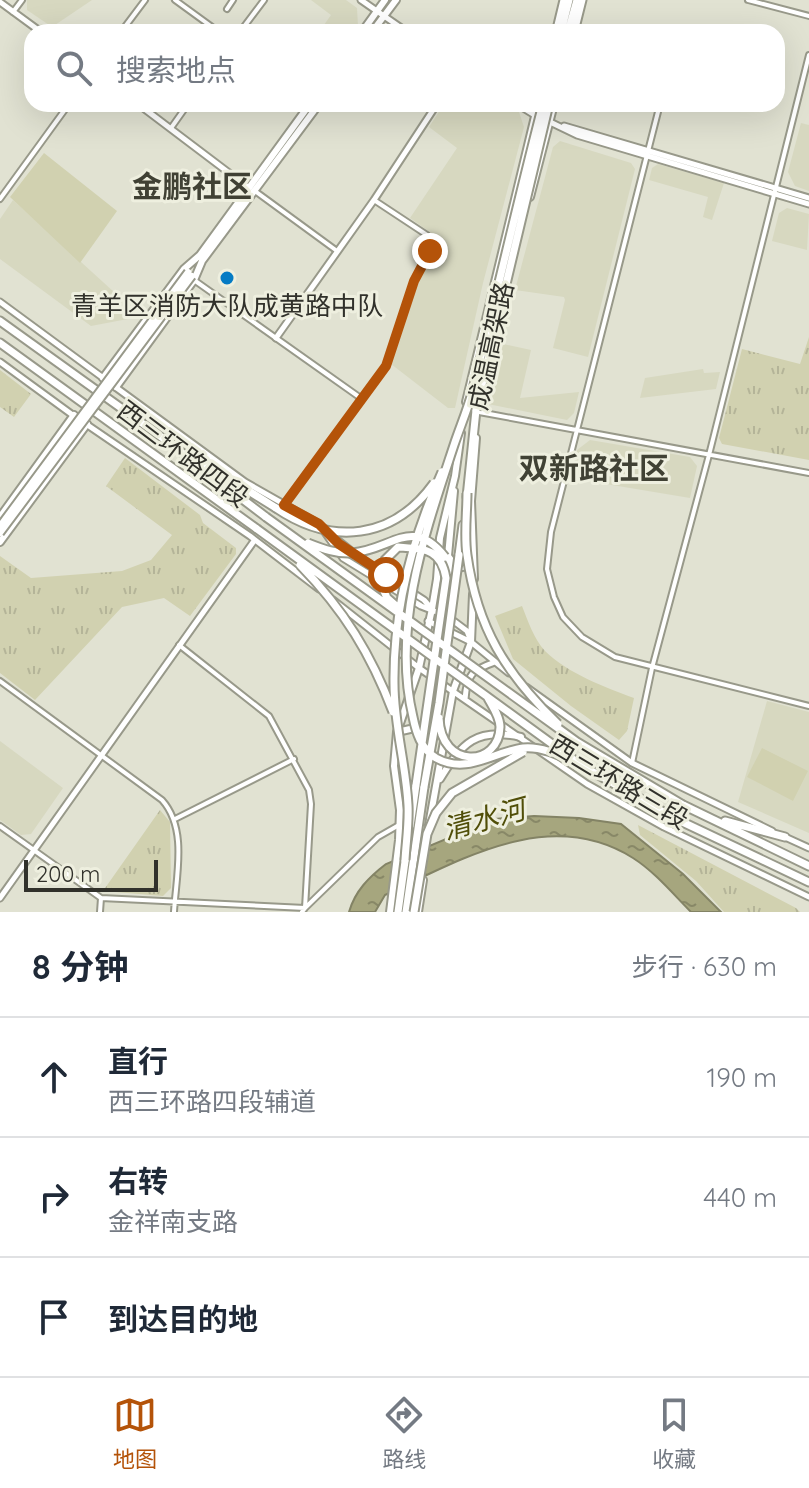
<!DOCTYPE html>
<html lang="zh">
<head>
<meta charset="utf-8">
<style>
	:root { --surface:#fff; --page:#f2f2f3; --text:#1f2937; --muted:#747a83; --line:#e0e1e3; --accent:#b45309 }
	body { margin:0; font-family:Quicksand,"Noto Sans SC",sans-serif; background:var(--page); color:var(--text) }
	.scale { position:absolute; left:24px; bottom:20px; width:134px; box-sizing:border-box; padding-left:8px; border:4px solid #31312b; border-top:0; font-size:22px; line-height:28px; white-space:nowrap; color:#31312b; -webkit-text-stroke:6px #eeefdf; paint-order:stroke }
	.stop { position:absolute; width:24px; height:24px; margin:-18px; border:6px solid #b45309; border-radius:50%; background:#fff }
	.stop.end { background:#b45309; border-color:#fff; box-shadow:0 2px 8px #0008 }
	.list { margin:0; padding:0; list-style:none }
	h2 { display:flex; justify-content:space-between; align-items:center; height:104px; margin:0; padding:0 32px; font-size:34px }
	h2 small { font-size:26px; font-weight:400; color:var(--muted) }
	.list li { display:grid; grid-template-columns:52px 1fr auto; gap:24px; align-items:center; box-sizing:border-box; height:120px; padding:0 32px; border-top:2px solid var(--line) }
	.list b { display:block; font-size:30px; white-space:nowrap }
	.list p { margin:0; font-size:26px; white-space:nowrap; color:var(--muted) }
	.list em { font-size:26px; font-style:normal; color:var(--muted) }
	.icon { flex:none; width:44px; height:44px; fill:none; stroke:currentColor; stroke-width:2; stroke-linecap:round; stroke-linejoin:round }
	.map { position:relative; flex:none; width:809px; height:912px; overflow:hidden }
	.search { position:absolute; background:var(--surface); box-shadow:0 8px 32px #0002; left:24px; right:24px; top:24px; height:88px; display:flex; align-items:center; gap:20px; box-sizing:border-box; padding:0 28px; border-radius:24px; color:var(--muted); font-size:30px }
	.sheet { height:464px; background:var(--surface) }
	nav { display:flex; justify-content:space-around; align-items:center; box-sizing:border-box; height:112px; border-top:2px solid var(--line); background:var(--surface); font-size:22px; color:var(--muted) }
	nav a { display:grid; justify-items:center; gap:4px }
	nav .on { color:var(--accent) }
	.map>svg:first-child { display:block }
	.built { fill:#d7d8c0 }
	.grass { fill:url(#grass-tufts) }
	.pitch { fill:#d1d1b0 }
	.water { fill:url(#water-ripples); stroke:#838365; stroke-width:2 }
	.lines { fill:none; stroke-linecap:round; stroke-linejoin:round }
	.minor-casing { stroke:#98998a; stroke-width:8 }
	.tertiary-casing { stroke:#98998a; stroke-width:9 }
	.secondary-casing { stroke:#98998a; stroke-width:9 }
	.primary-casing { stroke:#98998a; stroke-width:10 }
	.trunk-casing { stroke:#98998a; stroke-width:11 }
	.minor { stroke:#fff; stroke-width:4 }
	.tertiary { stroke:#fff; stroke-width:5 }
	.secondary { stroke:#fff; stroke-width:5 }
	.primary { stroke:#fff; stroke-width:6 }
	.trunk { stroke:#fff; stroke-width:7 }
	.primary-bridge-casing { stroke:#98998a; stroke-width:10; stroke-linecap:butt }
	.trunk-bridge-casing { stroke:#98998a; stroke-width:11; stroke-linecap:butt }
	.primary-bridge { stroke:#fff; stroke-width:6 }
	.trunk-bridge { stroke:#fff; stroke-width:7 }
	.route { stroke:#b45309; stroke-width:10 }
	.poi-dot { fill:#057bc4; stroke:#eeefdf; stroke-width:3 }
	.labels { text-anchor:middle; stroke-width:6; stroke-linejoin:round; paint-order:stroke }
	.poi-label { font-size:26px; fill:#31312b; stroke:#eeefdf }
	.street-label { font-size:26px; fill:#31312b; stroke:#eeefdf }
	.water-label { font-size:28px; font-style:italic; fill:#504e08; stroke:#eeefdf }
	.quarter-label { font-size:30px; font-weight:bold; fill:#404134; stroke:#eeefdf }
</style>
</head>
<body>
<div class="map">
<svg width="809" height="912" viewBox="0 0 809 912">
	<defs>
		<pattern id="grass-tufts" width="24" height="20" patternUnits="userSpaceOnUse" patternTransform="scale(2)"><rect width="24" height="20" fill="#d1d1b0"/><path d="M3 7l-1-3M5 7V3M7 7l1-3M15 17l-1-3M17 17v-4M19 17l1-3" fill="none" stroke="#b4b498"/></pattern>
		<pattern id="water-ripples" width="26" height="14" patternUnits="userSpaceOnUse" patternTransform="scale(2)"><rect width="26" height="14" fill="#a6a67e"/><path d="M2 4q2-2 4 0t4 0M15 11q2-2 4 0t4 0" fill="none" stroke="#888867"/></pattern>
	</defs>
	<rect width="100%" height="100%" fill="#e1e2d2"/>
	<path class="built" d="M27,0H92L52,27L27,10Z
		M311,0H346L357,8L358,26L353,32H319L331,15Z
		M444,104H506L519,112L524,127L483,283L455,408H448L391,364L419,277L435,249L431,233L410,218L457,148L429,127Z
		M801,123L809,125V191L795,186L788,172Z
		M560,141L631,163L635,169L588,357L553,348L565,300L564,297L515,290L553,147Z
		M658,164L724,183L712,220L703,217L708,197L649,180L652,168Z
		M13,200L137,313L133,318L91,326L0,259V219Z
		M787,208L809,214L807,250L772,241L779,213Z
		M503,344L531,350L520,398L579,392L574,413L567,420L488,404Z
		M703,369L704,373L720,372L716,389L640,398L645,378Z
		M590,440L690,457L697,466L690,498L570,478L577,450Z
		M767,701L809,712V833L738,802Z
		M0,741L63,788L31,834L21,835L0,820Z"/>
	<path class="grass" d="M809,337V460L722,444L719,438L742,349L800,364Z
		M0,370L31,394L14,417L0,407Z
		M125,458L200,515L203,523L236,548V554L190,616L164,598L122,607L35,700L0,673V556L31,578L122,571L151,560L172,535L106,486Z
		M522,606C528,621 534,639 545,651C569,674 604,687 634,698L627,731L619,740L571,706L513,659L495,616Z
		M160,810L170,822L171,888L163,896L103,891Z
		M638,825L796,908L800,912H724L696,881L640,835Z"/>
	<path class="pitch" d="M44,153L117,211L80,263L10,197Z
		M762,748L808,771L793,801L747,777Z"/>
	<path class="water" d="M534,816L579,818L621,824L683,874L721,912H691C673,894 655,872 633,858C550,806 462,859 385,895L375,912H349C355,891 369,877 386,864L494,819Z"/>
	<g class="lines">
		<defs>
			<path id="minor" d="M175,0L219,32
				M748,0L809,16
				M227,9L233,0
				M13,12L22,0
				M121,32L145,0
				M240,32L264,0
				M660,104L551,532L547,569L554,597L563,617L582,637L615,657L809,706
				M171,128L188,104
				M255,191L337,251
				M0,199L69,104
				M194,280L362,399
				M479,412L809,473
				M284,505L386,366L414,281L432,247L427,235L374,200
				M179,645L269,716L309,790L311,804L305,908L302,912
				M0,681L162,800C188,829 176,876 174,912
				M632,763L652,668L709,455L809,55
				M175,819L294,759
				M0,826L101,898L305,908L378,837L399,825
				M100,912L101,898"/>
			<path id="tertiary" d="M0,2L41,32
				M138,104L249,188
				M550,122L577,135L809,204
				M564,126L809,198
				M276,338L374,200L437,104
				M0,898L254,541"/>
			<path id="secondary" d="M361,0L407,32
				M517,104L538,117
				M0,302L106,380
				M0,362L74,416
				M114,386L245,482L319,524L343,558L421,606L447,616L467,631L471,641
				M86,424L250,536L319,589
				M330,534L365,562L424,600L431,608
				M333,600L419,668L587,784L664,827L809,897
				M428,621L471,642L509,673
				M526,687L632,763L772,831
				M465,699C467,674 472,670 495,662
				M785,837L809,848"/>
			<path id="primary" d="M362,32L385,0
				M372,32L396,0
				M530,197L554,104
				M103,378L184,269L200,255L310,104
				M116,387L194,280L202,261L319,104
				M466,402L538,104
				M454,491L448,556L457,568L467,566L471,561
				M0,517L74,415
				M0,542L87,424
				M474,579L471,501L476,438
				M397,732L419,727L429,729L432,738
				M440,779C462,743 476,727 521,737
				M429,825L453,691L471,642L473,594
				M390,912L399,840L400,810L394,766L397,732L419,668L432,609L437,579L440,538L455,476L461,433
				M418,912L423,880"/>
			<path id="trunk" d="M557,29L564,0
				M561,32L569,0
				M568,32L577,0
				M574,32L582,0
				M0,321L160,436L266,517
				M0,343L257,529
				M196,458L276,508
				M467,497L476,410
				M459,555L463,525
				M445,557L450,564L454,585
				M683,805L809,866
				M674,818L809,882
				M725,821L785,837
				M410,826L416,785
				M398,912L406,854
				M406,912L424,787"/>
		</defs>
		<use href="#minor" class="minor-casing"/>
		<use href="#tertiary" class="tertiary-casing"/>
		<use href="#secondary" class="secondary-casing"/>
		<use href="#primary" class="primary-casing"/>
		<use href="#trunk" class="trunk-casing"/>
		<use href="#minor" class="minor"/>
		<use href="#tertiary" class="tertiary"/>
		<use href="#secondary" class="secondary"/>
		<use href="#primary" class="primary"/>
		<use href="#trunk" class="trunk"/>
		<defs>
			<path id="primary-bridge" d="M0,526L188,272
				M0,533L192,276"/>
			<path id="trunk-bridge" d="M543,104C518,200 496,297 472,393C467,411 460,427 454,445C426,530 391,626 413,717C416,732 421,749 436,758C467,775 493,752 523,748C543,746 563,757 581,765
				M476,410L549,104
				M467,493C467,513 464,535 467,555C477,628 506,674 558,724
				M276,508C332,546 393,540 434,483
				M266,517L577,742L683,805
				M257,529L581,765L674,818
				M308,543C323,549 337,554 352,553C392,550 412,515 445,557
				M300,565C344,610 371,654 393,712
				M395,605L387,598L378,577L385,560L398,547C424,549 441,548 446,578L416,785
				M439,718C441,770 499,767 500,727C500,717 493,707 488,698
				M424,787L439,703L459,555
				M405,860C406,842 409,824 408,805C406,765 394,725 394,684C393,610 412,539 442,472
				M414,912L427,834L436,813L452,793L523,752"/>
		</defs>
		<use href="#primary-bridge" class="primary-bridge-casing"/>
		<use href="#trunk-bridge" class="trunk-bridge-casing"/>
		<use href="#primary-bridge" class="primary-bridge"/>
		<use href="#trunk-bridge" class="trunk-bridge"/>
	</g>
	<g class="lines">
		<path class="route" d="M386,575L339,544L319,524L284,505L386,366L414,281L430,251"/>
	</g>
	<circle class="poi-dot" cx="227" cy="278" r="8"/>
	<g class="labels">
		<g class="poi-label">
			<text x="227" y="315">青羊区消防大队成黄路中队</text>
		</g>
		<g class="street-label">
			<text transform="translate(491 346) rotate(-78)" y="9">成温高架路</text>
			<text transform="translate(183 454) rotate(37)" y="9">西三环路四段</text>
			<text transform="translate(619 782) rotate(31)" y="9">西三环路三段</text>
		</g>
		<g class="water-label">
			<text transform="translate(484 819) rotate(-15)" y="10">清水河</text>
		</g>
		<g class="quarter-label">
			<text x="192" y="197">金鹏社区</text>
			<text x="594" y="479">双新路社区</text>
		</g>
	</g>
</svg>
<div class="scale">200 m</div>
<div class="stop" style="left:386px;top:575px"></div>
<div class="stop end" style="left:430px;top:251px"></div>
<div class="search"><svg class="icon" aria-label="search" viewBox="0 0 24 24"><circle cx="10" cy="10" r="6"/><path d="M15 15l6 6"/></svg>搜索地点</div>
</div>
<section class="sheet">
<h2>8 分钟<small>步行 · 630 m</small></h2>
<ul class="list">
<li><svg class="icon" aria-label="ahead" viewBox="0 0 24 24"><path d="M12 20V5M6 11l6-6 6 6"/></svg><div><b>直行</b><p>西三环路四段辅道</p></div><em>190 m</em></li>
<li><svg class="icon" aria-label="right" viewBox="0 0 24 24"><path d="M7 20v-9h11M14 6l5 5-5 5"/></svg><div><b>右转</b><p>金祥南支路</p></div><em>440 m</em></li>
<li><svg class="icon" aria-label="arrive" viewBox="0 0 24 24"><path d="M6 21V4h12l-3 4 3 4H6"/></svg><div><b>到达目的地</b></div></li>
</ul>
</section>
<nav>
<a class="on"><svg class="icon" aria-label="map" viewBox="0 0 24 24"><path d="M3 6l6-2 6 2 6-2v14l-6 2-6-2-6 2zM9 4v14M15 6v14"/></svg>地图</a>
<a><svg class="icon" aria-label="directions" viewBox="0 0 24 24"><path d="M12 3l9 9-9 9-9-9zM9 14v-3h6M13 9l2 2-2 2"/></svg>路线</a>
<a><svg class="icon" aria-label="saved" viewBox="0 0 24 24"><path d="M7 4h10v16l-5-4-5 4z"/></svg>收藏</a>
</nav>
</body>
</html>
